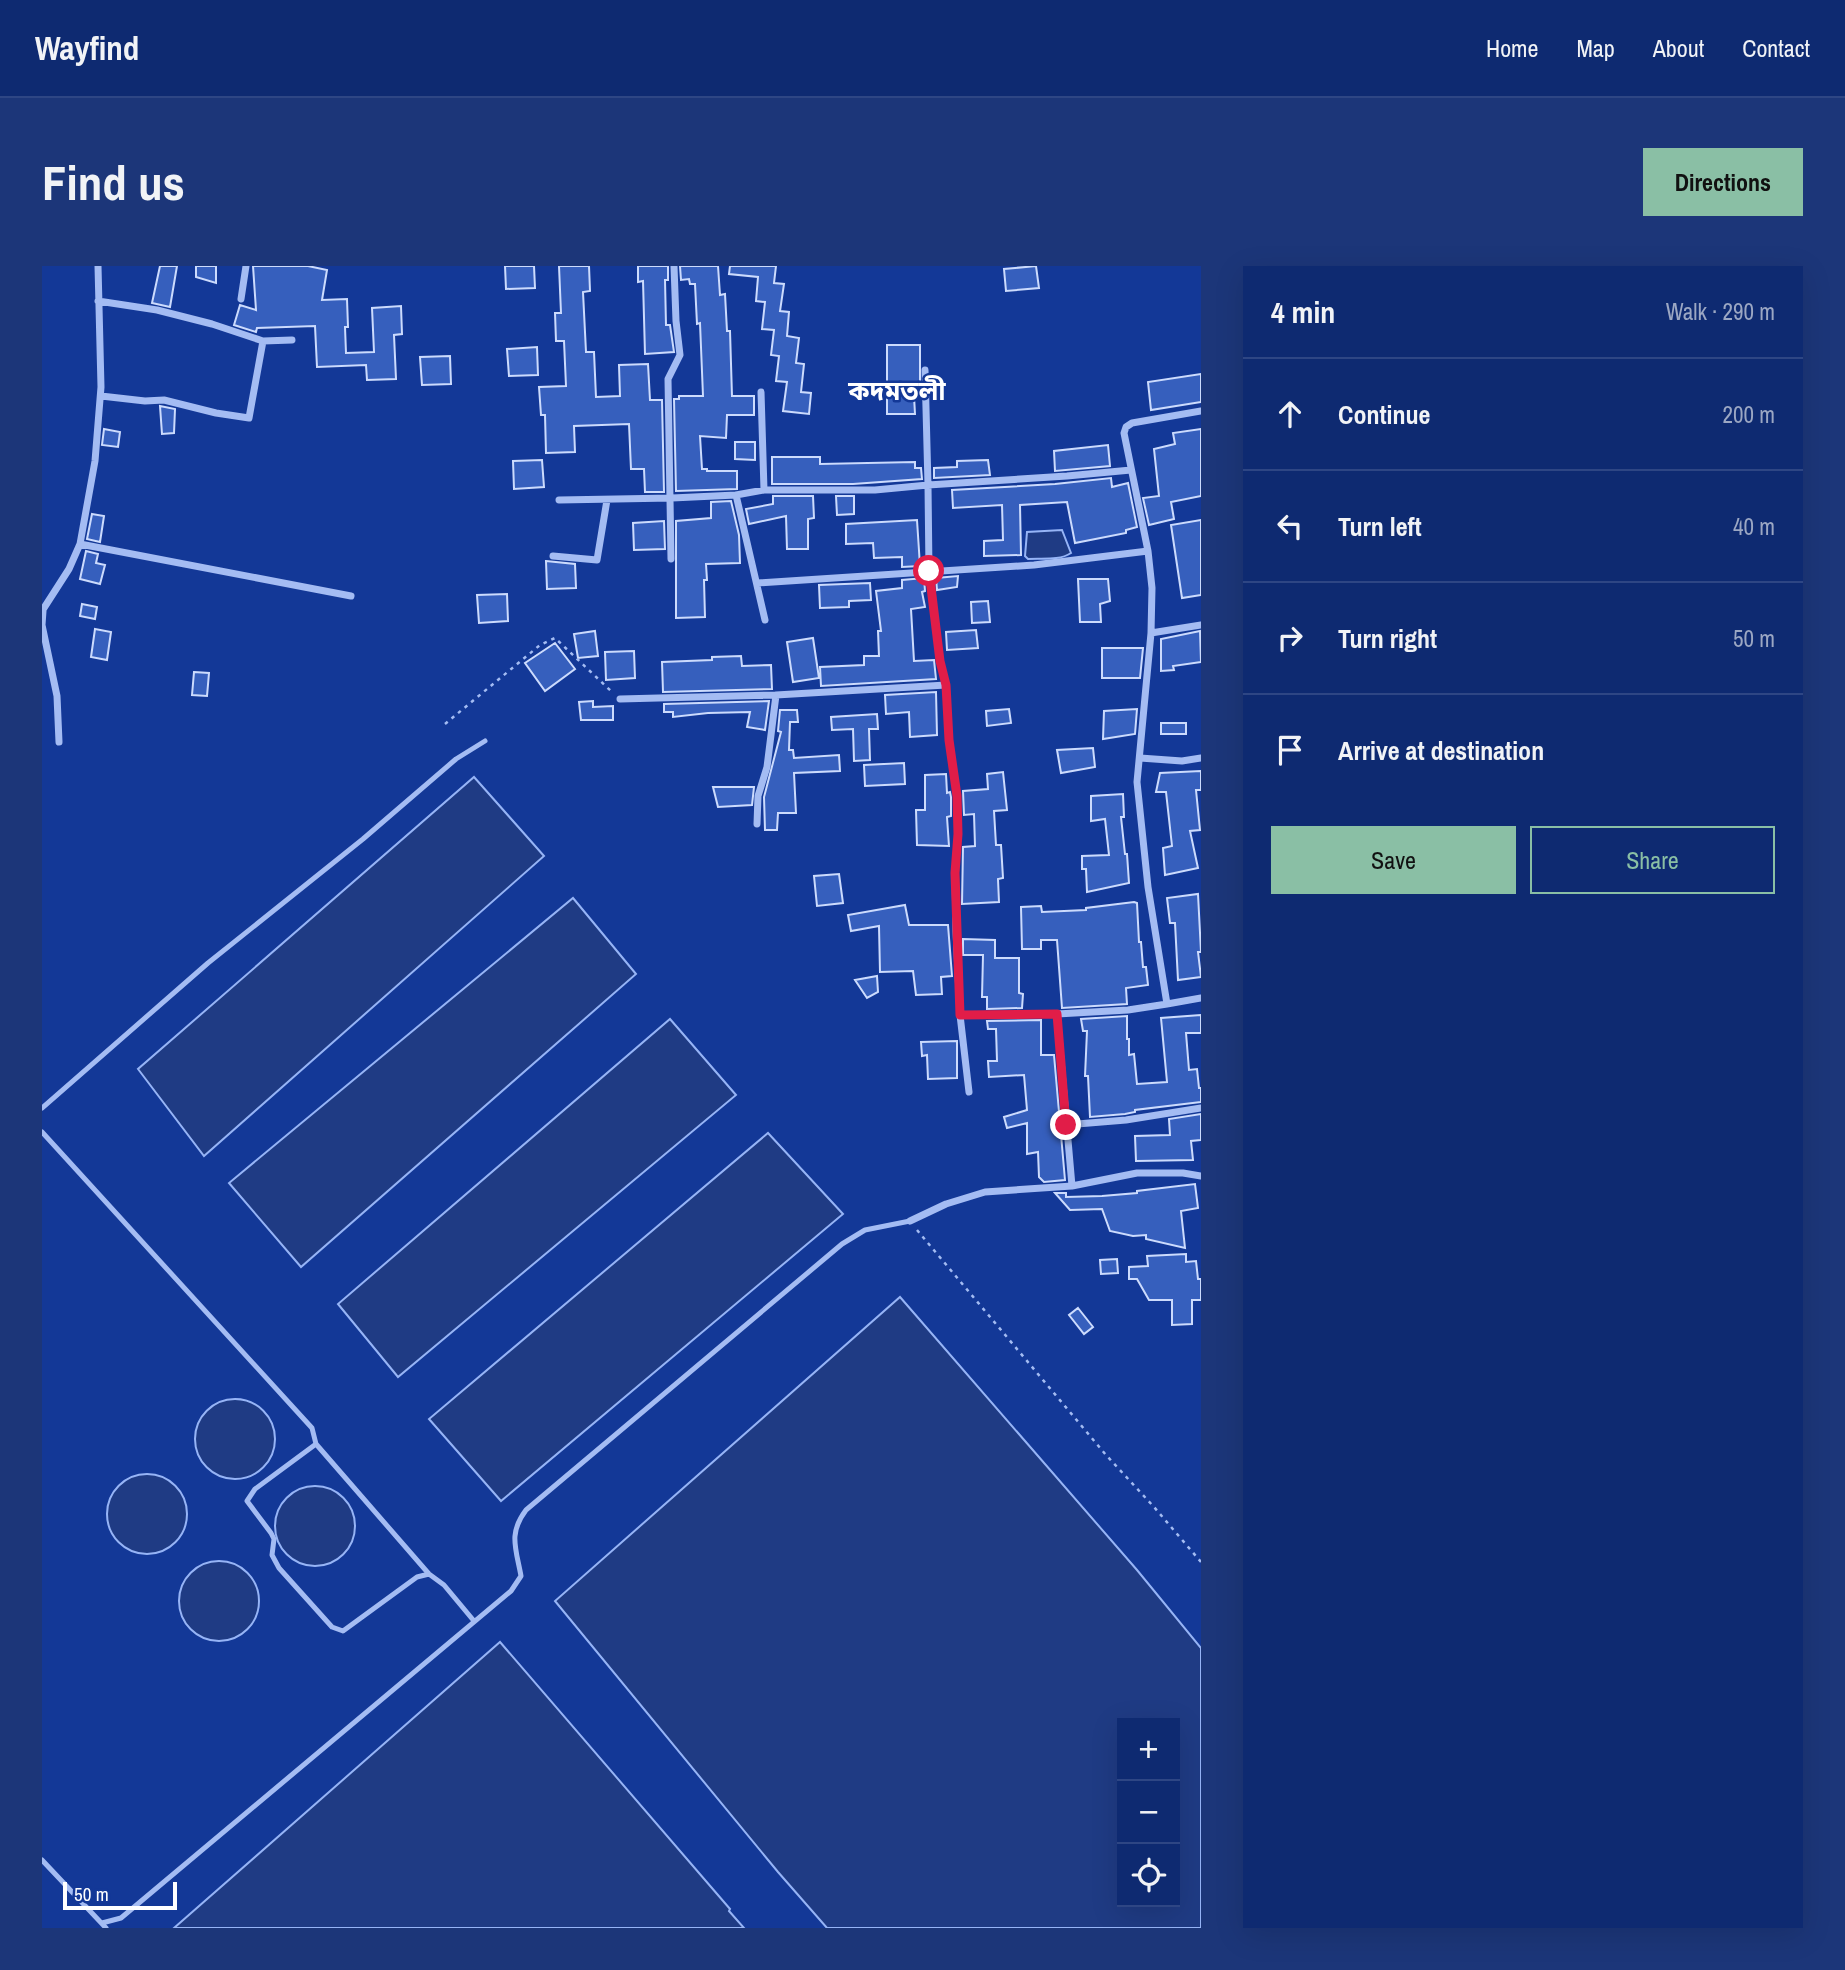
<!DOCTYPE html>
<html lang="en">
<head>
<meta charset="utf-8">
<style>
	:root { --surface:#0e2a71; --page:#1c3679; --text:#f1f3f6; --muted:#9ba7c3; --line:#2e4684; --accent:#8abfa5 }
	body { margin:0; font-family:"Archivo Narrow","Noto Sans Bengali",sans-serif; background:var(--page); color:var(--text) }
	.controls { position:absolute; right:21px; bottom:21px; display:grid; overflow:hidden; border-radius:0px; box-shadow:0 7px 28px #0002 }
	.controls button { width:63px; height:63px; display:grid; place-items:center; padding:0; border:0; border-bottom:2px solid var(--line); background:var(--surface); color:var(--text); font:35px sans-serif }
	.scale { position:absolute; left:21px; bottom:18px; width:114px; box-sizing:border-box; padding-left:7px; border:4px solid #fff; border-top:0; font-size:19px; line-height:24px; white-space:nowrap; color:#fff; -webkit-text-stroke:5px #133897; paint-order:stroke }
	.stop { position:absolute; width:21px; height:21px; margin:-16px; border:5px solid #e11d48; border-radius:50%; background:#fff }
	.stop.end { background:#e11d48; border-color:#fff; box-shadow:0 2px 7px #0008 }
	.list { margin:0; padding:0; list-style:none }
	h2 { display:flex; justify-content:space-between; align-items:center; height:91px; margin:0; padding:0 28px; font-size:30px }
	h2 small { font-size:23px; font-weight:400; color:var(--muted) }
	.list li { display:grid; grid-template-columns:46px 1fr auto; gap:21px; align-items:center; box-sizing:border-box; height:112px; padding:0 28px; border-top:2px solid var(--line) }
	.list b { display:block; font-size:26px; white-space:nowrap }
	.list em { font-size:23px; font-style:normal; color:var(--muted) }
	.actions { display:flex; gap:14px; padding:21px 28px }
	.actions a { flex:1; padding:16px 0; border:2px solid var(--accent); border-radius:0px; text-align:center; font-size:24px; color:var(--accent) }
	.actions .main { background:var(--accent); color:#111 }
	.icon { flex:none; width:38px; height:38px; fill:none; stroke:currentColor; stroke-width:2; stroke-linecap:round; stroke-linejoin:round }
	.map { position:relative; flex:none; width:1159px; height:1662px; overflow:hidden; border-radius:0px }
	header { display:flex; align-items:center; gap:42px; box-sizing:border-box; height:98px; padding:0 35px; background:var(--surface); border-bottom:2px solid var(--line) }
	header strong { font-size:33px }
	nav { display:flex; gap:38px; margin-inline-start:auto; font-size:24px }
	.intro { display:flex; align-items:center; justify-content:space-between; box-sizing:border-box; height:168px; padding:0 42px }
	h1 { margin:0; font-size:49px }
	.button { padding:18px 32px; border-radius:0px; background:var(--accent); color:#111; font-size:24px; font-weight:700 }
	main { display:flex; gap:42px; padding:0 42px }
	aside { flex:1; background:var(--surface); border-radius:0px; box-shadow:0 7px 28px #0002 }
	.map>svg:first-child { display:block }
	.water { fill:#1f3b84; stroke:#96b4f6; stroke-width:2; fill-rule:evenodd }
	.building { fill:#365fbd; stroke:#ccdbfd; stroke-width:2 }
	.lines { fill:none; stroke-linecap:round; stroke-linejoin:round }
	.path { stroke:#a4bcf3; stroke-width:2.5; stroke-dasharray:3.5 5; stroke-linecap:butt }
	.service { stroke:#a4bcf3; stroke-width:5 }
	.minor { stroke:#a4bcf3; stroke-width:7 }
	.route { stroke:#e11d48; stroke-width:9 }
	.labels { text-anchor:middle; stroke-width:5; stroke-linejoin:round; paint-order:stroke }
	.district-label { font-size:26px; font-weight:bold; fill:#fff; stroke:#133897 }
</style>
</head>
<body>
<header>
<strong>Wayfind</strong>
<nav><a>Home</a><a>Map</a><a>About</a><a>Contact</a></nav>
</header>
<div class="intro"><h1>Find us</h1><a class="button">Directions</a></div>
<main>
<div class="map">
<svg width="1159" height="1662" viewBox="0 0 1159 1662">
	<rect width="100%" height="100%" fill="#133897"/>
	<path class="water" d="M1020,264L1029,287C1017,295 1000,292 986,293L983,290L985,266Z
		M432,511L502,590L162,890L96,803Z
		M531,632L594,708L259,1001L187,917Z
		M628,753L694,829L356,1111L296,1038Z
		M726,867L801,948L459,1235L387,1153Z
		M858,1031L1095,1304L1159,1382V1662H785L736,1606L513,1335ZM1080,1457H1133V1636H1080Z
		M153 1173a40 40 0 1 1 80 0a40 40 0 1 1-80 0Z
		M65 1248a40 40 0 1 1 80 0a40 40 0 1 1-80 0Z
		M233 1260a40 40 0 1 1 80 0a40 40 0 1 1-80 0Z
		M137 1335a40 40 0 1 1 80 0a40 40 0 1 1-80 0Z
		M458,1376L688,1643L687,1645L702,1662H132Z"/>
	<path class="building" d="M118,0H135L128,41L110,37Z
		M154,0H174V17L154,11Z
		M211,0H266L285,4L280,34L305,33L306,61H303L304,87L332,86L330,42L359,40L360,68L352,69L354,113L325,114L324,99L275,101L273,60L215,62L214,66L192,59L198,39L214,44Z
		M463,0H492L493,22L464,23Z
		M517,0H547L548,25L541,26L544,86H552L554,131L578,130L577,99L606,98L608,134H620L622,226H603L602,203H589L587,158L532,160L533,186L504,187L503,149H499L497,121L524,120L522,75H514L513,47H519Z
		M596,0H626V14H623L624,59H628L632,86L603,88L601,15L596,16Z
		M638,0H676L678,29L683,28L685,65H688L690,130H712V149H685L684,172L658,170L660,203H665V205H695V223L634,225L632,133H637V130H661L658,57L655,58L653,18H648L647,13L639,14Z
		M688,0H734L732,17L742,18L738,45L747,46L745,70L757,72L754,97L762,98L759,126L769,127L767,148L741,145L745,116L734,115L737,90L729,89L732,64L720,63L723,36L714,35L716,11L687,8Z
		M994,0L997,22L964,25L962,3Z
		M845,79H878V130H872L873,148H845Z
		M495,81L496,109L467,110L465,83Z
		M408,90L409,118L380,119L378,91Z
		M1159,108V136L1109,144L1106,116Z
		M118,140L133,143L132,167L120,168Z
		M62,163L78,166L76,181L60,179Z
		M1159,163V230L1129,236L1132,253L1107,259L1101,232L1117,230L1112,183L1133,178L1131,167Z
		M693,176H713V194L693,193Z
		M1066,179L1068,200L1013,205L1012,185Z
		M730,191H778V198L873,196V202H879L880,213L811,218H730Z
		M500,194L502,221L472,223L471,195Z
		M946,194L948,209L892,212V202L915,201V195Z
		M1069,212L1070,221L1086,217L1095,261L1084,264V267L1033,277L1025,236L978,239L979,289L942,290V275L961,274L960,239L911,242L910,224L1013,218Z
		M731,230H771L772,252L766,253V283H745L744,250L707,258L704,243L731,238Z
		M794,230H812V248L795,249Z
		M689,235L697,269L698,297L664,298L665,314H662L663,351L634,352V255L669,252V236Z
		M50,248L62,250L58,276L45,273Z
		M875,254L878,300L860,301V291L832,292L831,277L804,278V258Z
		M1159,254V329L1140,332L1129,259Z
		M622,255L623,283L592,284L591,257Z
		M44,285L56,288L54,297L63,299L58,318L38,313Z
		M504,295L533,298L534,322L505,323Z
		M916,310L915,321L895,324L894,312Z
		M882,312L883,325L880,326L883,341L869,343L872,395L892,394L894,413L779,420L778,401L822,399V390H837L836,365H839L834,325L860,322V314Z
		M1036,313H1066L1068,335L1058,338L1059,356H1038Z
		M828,317L829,334L807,335V341L778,342L777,319Z
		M465,328L466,355L437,357L435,329Z
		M946,335L948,356L930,357L929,336Z
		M40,338L55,341L53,353L38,350Z
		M53,363L69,366L65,394L49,391Z
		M934,364L936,382L905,384L904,366Z
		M553,365L556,390L536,392L532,368Z
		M1158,365L1159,396L1131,400L1132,404L1119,405V373Z
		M771,372L777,412L751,416L745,376Z
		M513,377L533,403L503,425L483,397Z
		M1060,382H1101L1098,412H1060Z
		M592,385L593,412L564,414L563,386Z
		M699,390L700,400L729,399L730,423L621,426L620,396L670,394V391Z
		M152,406L167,407L165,430L150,429Z
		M894,426L895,469L868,471L867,446L844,448L843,429Z
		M551,435V441L571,440V454H539L537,436Z
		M727,435L723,464L705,461L708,446L666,447L631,451V446H622V438Z
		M967,443L969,457L945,460L944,445Z
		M1095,443L1093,468L1061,473L1062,445Z
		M738,444H755L756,456H748L747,484H751L752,492L797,489L798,505L752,507L754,547H736L735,564H723L722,531L739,466L736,465Z
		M835,448L836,463H827L828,494L812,495L811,463L790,464L789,451Z
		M1119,457H1144V468H1119Z
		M1051,482L1053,501L1019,507L1015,484Z
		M862,497L863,518L823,520L822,499Z
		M1159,505V524H1154L1158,564L1148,565L1156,602L1123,609L1121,582L1130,580L1124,526H1114L1118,507Z
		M961,506L965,544L952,545L954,579H959L961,612L956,613L957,636L920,638L921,581L933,580L932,548L922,549L921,525L946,523L945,508Z
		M904,508L905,527L908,526L909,531V550L905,551L907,580L875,579L874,544H883V509Z
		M671,521H712L710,539L676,541Z
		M1081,528L1082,551H1079L1083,588H1085L1087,617L1045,626L1044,603H1040V590L1067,589L1063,553L1049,555V530Z
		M797,608L801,637L775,640L772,610Z
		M1156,628L1159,686H1156L1159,711L1136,714L1133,657H1128L1125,632Z
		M1092,636L1095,637L1097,676H1099L1101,701H1104L1106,719L1084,722L1085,738L1020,742L1015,674H999V683H980L979,641L999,640L1000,646L1044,644V642Z
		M863,639L867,659H906L910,710L899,711L900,728L874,729L871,705L838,706L837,660L809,665L806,649Z
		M921,673L953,674V692H977V727L981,728L980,742L945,743V731H940L941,689H921Z
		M835,710L836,726L825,732L813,714Z
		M1159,749V767H1144L1147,804L1155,803L1157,822H1159V836L1093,844V846L1083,848L1048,851L1046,810H1043L1045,765H1041L1039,753L1085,750V773H1087V789L1092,788L1095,818L1125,816L1119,752Z
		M999,754V789H1012L1023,914L1002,916L997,911L996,886L985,888V857L965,862L962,851L985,844L982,809L947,811L946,795H955L954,763H946L945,755Z
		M915,775V812L886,813L885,789L880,790L879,776Z
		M1159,848V874L1149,875L1151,894L1094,895L1093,870L1128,869L1127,853Z
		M1153,918L1156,942L1139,945L1143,982L1104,973V969L1091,970L1068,965L1060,943L1028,944L1013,927H1024V931L1060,930L1095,927V925Z
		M1144,988V996L1154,995L1156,1013H1159V1034H1150V1058L1130,1059V1034H1107L1095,1013H1087V1001L1106,1000L1105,990Z
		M1075,993L1076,1007L1059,1008L1058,994Z
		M1036,1042L1051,1061L1042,1068L1027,1049Z"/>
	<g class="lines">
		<path class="path" d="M403,458L498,379L513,372L570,426
			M875,964L1064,1189L1112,1241L1159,1296"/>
		<path class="service" d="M0,842L166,697L321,573L414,493L443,475
			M0,866L270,1162L274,1178L387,1308L402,1319L432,1355
			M274,1178L213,1223L205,1235L229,1267L232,1273L230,1289L237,1302L290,1361L301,1365L375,1311L387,1308
			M0,1594L64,1662
			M60,1657L79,1652L469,1325L479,1310C474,1282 466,1268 484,1244L800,978L823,964L868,955"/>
		<path class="minor" d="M199,33L204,0
			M56,35L115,44L170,58L221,75L250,74
			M719,126L722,224
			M59,130L103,135L122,134L174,147L207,152L221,75
			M1159,145L1090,157L1084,161L1082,167L1106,285L1110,322L1109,367L1095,516L1106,621L1125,738L1159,732
			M694,229L723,354
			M517,234L630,232L694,229L722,224H833L886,219L883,104
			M38,278L309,330
			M511,290L555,294L565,234
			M629,293L626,113L638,89L634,55L632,0
			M716,317L992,299L1106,285
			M0,345L27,303L38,278L53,195L59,121L56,0
			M1,345L0,359L15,430L17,476
			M1109,367L1159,359
			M578,433L734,429L904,419
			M1098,492L1140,495L1159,492
			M715,558L716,530L725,501L734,429
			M1015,748L1086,744L1125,738
			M918,749L1015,748L1030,920
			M927,826L918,749L914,665L913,607L916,568L915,530L907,474L904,419L898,395L887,305L886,219L1025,210L1089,204
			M1023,859L1084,854L1159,842
			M868,955L904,938L943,926L1030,920L1095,907H1141L1159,910"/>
	</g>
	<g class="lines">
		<path class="route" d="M887,305L898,395L904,419L907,474L915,530L916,568L913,607L918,749L1015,748L1024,859"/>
	</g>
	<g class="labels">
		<g class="district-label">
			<text x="855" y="134">কদমতলী</text>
		</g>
	</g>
</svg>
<div class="controls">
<button>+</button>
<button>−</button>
<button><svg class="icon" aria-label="locate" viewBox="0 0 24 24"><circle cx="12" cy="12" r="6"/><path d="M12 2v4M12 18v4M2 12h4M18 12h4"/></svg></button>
</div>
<div class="scale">50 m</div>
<div class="stop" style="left:887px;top:305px"></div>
<div class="stop end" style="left:1024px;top:859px"></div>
</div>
<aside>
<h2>4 min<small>Walk · 290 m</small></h2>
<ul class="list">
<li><svg class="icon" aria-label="ahead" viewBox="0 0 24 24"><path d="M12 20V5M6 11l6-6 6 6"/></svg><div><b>Continue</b></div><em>200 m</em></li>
<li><svg class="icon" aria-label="left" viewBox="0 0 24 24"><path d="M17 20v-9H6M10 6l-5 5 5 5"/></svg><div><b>Turn left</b></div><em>40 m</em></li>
<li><svg class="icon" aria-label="right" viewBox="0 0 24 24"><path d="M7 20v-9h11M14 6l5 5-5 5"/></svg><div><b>Turn right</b></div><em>50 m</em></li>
<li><svg class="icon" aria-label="arrive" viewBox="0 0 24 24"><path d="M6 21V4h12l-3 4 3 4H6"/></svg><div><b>Arrive at destination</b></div></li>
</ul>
<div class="actions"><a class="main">Save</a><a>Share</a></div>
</aside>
</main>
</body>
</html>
